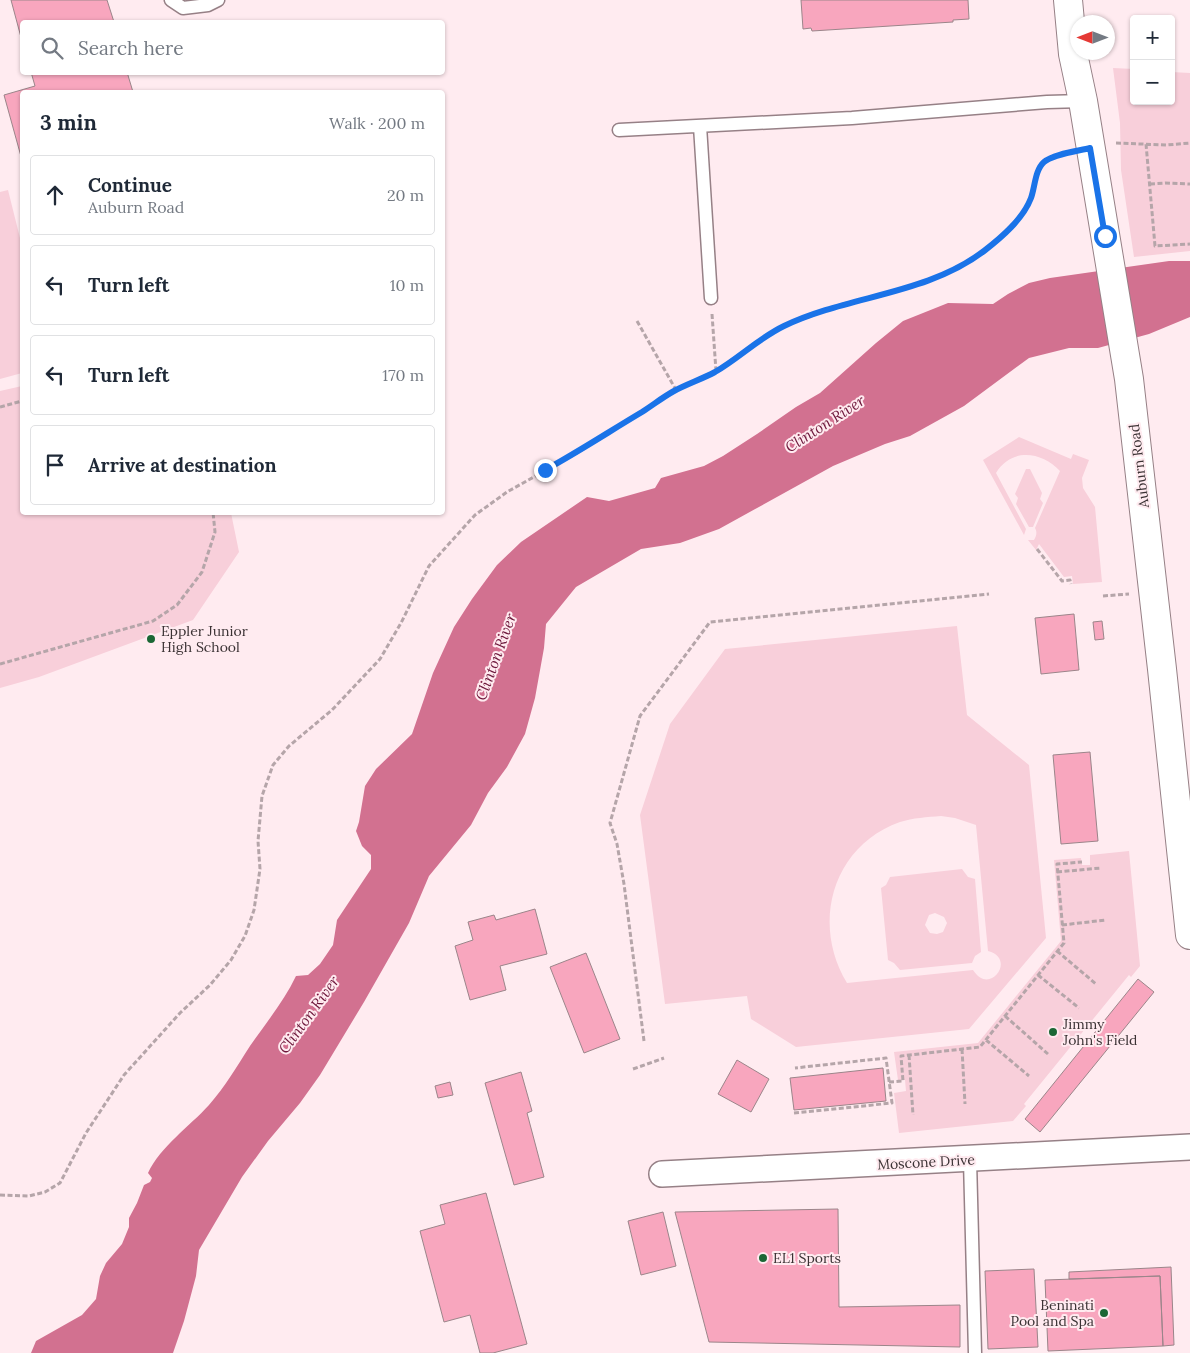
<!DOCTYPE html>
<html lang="en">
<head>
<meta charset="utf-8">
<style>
	:root { --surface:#fff; --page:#f6f6f7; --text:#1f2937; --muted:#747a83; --line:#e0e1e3 }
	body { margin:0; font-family:Lora,serif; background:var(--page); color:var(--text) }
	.controls { position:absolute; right:15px; top:15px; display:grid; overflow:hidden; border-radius:5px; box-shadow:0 1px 4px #0004 }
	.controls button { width:45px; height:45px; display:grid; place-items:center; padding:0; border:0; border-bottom:1px solid var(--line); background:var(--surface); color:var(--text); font:25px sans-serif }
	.compass { position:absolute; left:1070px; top:15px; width:45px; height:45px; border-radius:50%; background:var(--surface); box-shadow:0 1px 4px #0004; rotate:270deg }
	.stop { position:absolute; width:15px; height:15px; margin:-11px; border:4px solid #1a73e8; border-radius:50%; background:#fff }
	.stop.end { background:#1a73e8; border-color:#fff; box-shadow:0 1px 5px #0008 }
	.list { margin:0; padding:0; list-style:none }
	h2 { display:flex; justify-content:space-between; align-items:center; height:65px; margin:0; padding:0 20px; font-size:21px }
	h2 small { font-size:16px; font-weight:400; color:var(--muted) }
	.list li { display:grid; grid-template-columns:32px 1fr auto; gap:15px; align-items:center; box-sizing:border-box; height:80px; margin:0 10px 10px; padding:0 10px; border:1px solid var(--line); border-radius:5px }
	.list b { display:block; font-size:19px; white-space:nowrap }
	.list p { margin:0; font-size:16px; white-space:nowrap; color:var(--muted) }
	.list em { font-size:16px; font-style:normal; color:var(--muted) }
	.icon { flex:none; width:28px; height:28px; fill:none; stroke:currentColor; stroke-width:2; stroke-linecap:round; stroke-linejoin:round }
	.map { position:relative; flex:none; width:1190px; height:1353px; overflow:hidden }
	.search { position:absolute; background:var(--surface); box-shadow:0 1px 4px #0004; left:20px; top:20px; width:425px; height:55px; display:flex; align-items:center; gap:12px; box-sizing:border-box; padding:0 18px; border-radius:5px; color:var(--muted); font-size:19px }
	.panel { position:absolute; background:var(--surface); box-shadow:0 1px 4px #0004; left:20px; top:90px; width:425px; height:425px; border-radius:5px }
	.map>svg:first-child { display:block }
	.green { fill:#f8cfda; fill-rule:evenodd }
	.water { fill:#d27190 }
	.building { fill:#f8a6be; stroke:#9b858a }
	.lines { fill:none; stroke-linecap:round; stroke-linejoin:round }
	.lane-casing { stroke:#968086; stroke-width:15 }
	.street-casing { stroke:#968086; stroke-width:28 }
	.secondary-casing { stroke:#968086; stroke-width:30 }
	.path { stroke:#b5a5a9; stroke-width:3; stroke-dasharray:5 2.5; stroke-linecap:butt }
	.lane { stroke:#fff; stroke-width:12 }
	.street { stroke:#fff; stroke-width:25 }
	.secondary { stroke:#fff; stroke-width:28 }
	.route { stroke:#1a73e8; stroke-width:6 }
	.poi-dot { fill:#1b6735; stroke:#ffebf0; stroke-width:2 }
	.labels { text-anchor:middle; stroke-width:4; stroke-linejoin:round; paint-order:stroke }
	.street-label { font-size:14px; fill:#3b3234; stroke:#ffebf0 }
	.poi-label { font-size:14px; fill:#3b3234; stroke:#ffebf0; text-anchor:start }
	.water-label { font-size:15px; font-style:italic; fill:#6e173b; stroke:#ffebf0 }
</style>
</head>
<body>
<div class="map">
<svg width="1190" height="1353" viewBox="0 0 1190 1353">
	<rect width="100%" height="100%" fill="#ffebf0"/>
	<path class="green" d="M1113,68L1134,69V101H1171V72L1190,73V251L1134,257L1121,170L1120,123Z
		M8,190L22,246V373L0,379V192Z
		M22,386V512L231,513L239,552L193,620L39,677L0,688V391Z
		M1019,437L1071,459L1073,454L1089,460L1082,478L1083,488L1095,507L1102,582L1073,584L1072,576L1064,577L1039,544L1036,550L1028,540H1034C1037,535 1037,532 1035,528L1060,471C1042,452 1012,447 996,473L1026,529L1024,535L983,460Z
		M1026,469H1030L1042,493L1040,499L1043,503L1033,527H1029L1016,504L1018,498L1015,494Z
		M957,626L967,715L1029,765L1046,938L969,1029L796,1047L751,1019L747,996L665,1004L640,815L670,724L725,649ZM941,816L955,818L976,825L988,951C1017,958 990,997 973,970L847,983C811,924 832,846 900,822C913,818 927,817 941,816Z
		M1129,851L1140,966L1131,977L1129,975L1024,1104L1026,1106L1013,1121L899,1133L894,1093L906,1091L905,1080H898L894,1052L978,1043L1061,941L1054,860L1081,858L1082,865H1090V855Z
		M962,869L968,877L975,879L981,952L975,956L972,963L900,970L894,963L888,960L881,888L886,885L890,877ZM935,913L944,917L947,923L943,932L937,934L930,933L925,925L929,915Z"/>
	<path class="water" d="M1169,261H1190V317L1149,334L1098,348H1069L1029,358L964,406L910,436L885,444L833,466L719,529L680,543L641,549L576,587L546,624L544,648L535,698L525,734L507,767L488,793L471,825L429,876L409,923L364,1002L320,1075L300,1103L268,1141L242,1177L199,1250L196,1276L184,1321L173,1353H31L36,1341L82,1315L96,1299L100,1276L106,1263L122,1244L129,1227V1218L137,1203L144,1185L150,1182L152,1178L148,1173C161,1146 189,1127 209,1105C225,1087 237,1066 250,1046C266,1023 284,1001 296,976L308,975L320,964L333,945L337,920L371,869V855L362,846L356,831L359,822L365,786L376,769L412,734L433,673L454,627L472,599L497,565L521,542L587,497L609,501L655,488L661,478L704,466L723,456L757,434L796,407L820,393L876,343L903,321L948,303L993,304L1008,294L1029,283L1050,278Z"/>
	<path class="building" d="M11,0H107L114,22H22V41Z
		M801,0H968L969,19L953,20V22L812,31L811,28L803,29Z
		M31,72H127L133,92H22V160L4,95L35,86Z
		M1074,614L1079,670L1041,674L1035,618Z
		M1102,621L1104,639L1095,640L1093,622Z
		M1090,752L1098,841L1061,844L1053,755Z
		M535,909L547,954L500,966L506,990L470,1000L455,946L473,940L468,922L494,915L496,920Z
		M586,953L620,1039L584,1053L550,967Z
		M1138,979L1154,992L1040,1132L1025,1119Z
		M737,1060L769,1079L751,1112L718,1094Z
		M883,1068L886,1101L794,1110L790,1078Z
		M521,1072L532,1111L527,1113L544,1177L514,1185L485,1083Z
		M450,1082L453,1095L438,1098L435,1086Z
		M486,1193L527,1344L493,1353H480L470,1315L444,1322L420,1231L445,1224L440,1205Z
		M838,1209L839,1307L960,1305V1347L709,1342L675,1212Z
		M663,1212L676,1266L641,1275L628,1221Z
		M1171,1267L1174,1345L1163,1346L1160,1276L1069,1279V1272Z
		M1034,1269L1038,1347L988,1349L985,1271Z
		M1160,1276L1163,1346L1048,1351L1045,1280Z"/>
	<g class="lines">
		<defs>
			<path id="lane" d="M171,0L183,8L208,5L218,0
				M700,126L711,298
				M619,130L852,118L1047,102L1083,101
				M970,1160L975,1353"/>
			<path id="street" d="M662,1174L1190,1147"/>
			<path id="secondary" d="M1068,0L1073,54L1083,101L1129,379L1162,669L1190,935"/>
		</defs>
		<use href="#lane" class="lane-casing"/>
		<use href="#street" class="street-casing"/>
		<use href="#secondary" class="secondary-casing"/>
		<path class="path" d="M1116,143L1166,145L1190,143
			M1146,144L1155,246L1190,244
			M1150,184L1165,183L1190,184
			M712,314L716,371
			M637,321L676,390
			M0,407L22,401
			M1037,549L1062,581L1070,580L1071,584
			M1103,596L1129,594
			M0,664L153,621L177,605L202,572L215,532L213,512
			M1057,872L1101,868
			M1062,925L1106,920
			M1057,951L1096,984
			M1038,975L1079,1008
			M1005,1016L1048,1054
			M986,1040L1029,1076
			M644,1041L624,884L617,844L610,823L640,716L710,622L989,594
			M962,1049L965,1104
			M909,1055L913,1115
			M633,1069L664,1058
			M889,1082L903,1081L901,1056L980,1047L1064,943L1057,864L1082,862
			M794,1113L892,1103L886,1058L795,1068
			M0,1195L29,1196L45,1192L60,1183L86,1133L124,1075L180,1013L210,985L231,960L245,936L254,910L260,869L258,841L262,796L273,765L289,746L332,710L380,659L401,623L429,566L475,515L507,492L582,450L674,391L716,371L763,338L784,326L843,304L905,288L928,281L951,271L966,263L996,241L1024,212L1031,198L1039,168L1044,162L1050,158L1066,154"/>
		<use href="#lane" class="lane"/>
		<use href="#street" class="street"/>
		<use href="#secondary" class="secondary"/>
	</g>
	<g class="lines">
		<path class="route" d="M545,470C578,452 610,431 642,412C653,405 663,397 674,391C687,384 702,379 715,372C739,358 759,338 784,326C849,295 926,295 984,251C1002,237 1023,219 1031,198C1035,187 1035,170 1044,162C1053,154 1078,151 1090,148L1105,236"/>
	</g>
	<g class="poi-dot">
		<circle cx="151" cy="639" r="5"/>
		<circle cx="1053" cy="1032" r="5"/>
		<circle cx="763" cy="1258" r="5"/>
		<circle cx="1104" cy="1313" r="5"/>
	</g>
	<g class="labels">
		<g class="street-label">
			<text transform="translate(1139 466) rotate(-97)" y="5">Auburn Road</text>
			<text transform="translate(926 1162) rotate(-3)" y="5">Moscone Drive</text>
		</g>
		<g class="poi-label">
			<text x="161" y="636">Eppler Junior<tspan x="161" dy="16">High School</tspan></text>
			<text x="1063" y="1029">Jimmy<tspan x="1063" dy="16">John's Field</tspan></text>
			<text x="773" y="1263">EL1 Sports</text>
			<text x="1094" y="1310" text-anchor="end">Beninati<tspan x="1094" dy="16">Pool and Spa</tspan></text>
		</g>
		<g class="water-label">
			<text transform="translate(825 424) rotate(-33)" y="5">Clinton River</text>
			<text transform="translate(496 657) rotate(-70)" y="5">Clinton River</text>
			<text transform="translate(309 1015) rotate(-54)" y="5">Clinton River</text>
		</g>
	</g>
</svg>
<div class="controls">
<button>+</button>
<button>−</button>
</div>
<svg class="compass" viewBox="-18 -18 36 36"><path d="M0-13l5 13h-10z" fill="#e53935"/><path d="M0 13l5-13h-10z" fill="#747a83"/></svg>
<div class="stop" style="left:1105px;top:236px"></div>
<div class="stop end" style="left:545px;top:470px"></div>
<div class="search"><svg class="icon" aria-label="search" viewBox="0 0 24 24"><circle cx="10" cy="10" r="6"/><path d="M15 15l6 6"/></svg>Search here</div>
<section class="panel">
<h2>3 min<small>Walk · 200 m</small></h2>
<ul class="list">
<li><svg class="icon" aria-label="ahead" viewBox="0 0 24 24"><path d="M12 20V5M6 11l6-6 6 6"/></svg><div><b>Continue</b><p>Auburn Road</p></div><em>20 m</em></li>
<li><svg class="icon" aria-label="left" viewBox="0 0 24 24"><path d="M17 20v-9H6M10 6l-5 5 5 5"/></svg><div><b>Turn left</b></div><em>10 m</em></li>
<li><svg class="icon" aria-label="left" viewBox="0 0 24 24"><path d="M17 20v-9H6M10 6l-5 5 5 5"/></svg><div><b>Turn left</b></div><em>170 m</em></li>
<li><svg class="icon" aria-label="arrive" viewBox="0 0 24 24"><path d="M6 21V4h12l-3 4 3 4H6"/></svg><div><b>Arrive at destination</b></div></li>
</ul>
</section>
</div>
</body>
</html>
